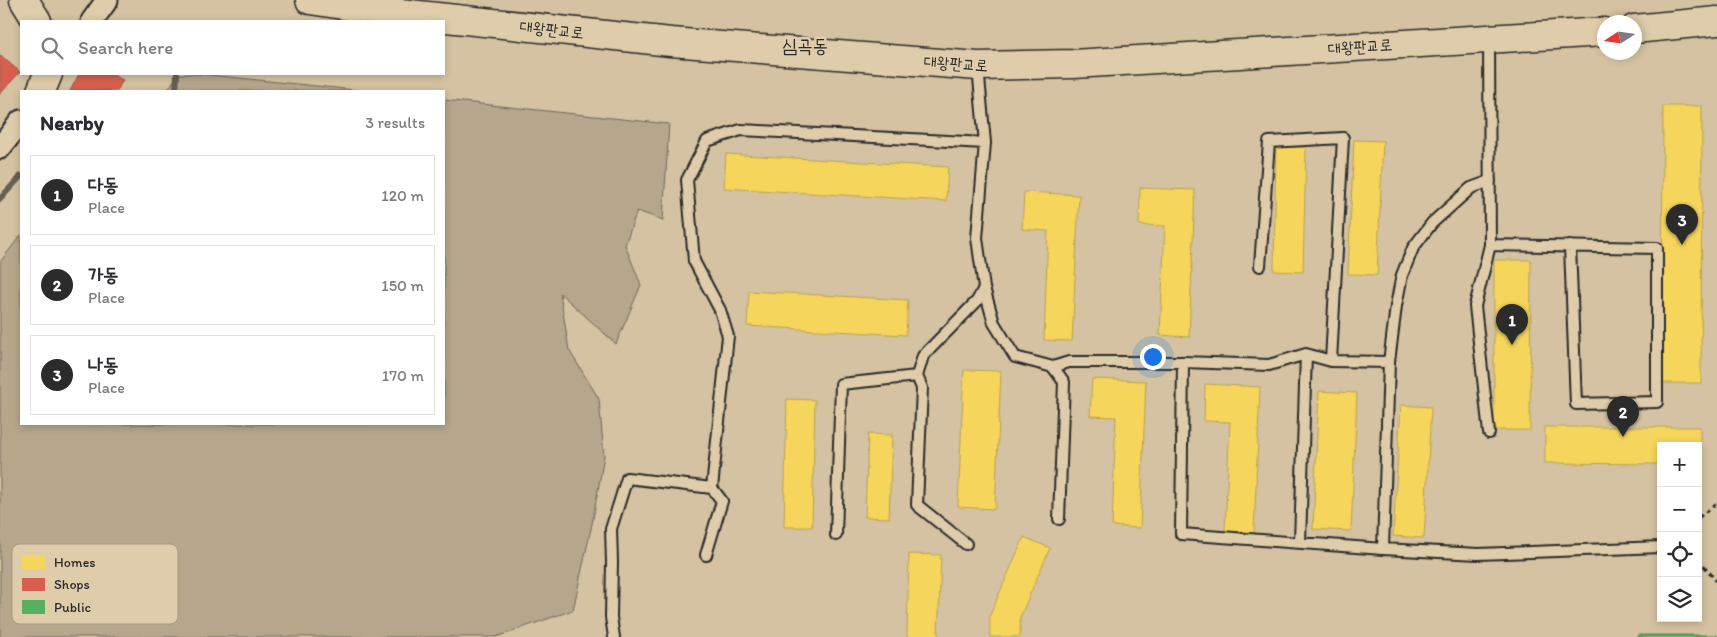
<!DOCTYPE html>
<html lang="en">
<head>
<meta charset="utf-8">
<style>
	:root { --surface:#fff; --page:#f2f2f3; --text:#2b2b33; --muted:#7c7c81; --line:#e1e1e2; --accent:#2b2b2b }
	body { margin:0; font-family:Itim,"Poor Story",sans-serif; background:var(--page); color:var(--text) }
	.controls { position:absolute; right:15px; bottom:15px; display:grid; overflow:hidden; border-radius:0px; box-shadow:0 2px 8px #0003 }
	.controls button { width:45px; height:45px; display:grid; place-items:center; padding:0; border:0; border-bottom:1px solid var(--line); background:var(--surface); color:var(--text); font:25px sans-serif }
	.compass { position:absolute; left:1597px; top:15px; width:45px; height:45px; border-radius:50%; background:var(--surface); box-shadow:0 2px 8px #0003; rotate:258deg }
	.you { position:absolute; left:1152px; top:356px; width:18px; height:18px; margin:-12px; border:4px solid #fff; border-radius:50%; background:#1a73e8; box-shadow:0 0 0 8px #1a73e833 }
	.badge { display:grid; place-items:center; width:32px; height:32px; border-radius:50%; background:var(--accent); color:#fff; font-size:16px; font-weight:700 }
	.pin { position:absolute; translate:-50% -41px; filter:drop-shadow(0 1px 2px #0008) }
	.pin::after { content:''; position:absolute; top:26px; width:18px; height:15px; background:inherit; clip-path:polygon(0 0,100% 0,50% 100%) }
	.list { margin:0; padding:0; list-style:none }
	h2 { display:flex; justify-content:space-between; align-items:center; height:65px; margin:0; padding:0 20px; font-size:21px }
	h2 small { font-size:16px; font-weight:400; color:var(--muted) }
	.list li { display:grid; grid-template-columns:32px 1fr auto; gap:15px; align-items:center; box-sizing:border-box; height:80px; margin:0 10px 10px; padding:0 10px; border:1px solid var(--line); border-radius:0px }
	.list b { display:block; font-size:19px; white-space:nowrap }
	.list p { margin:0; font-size:16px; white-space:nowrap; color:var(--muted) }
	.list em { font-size:16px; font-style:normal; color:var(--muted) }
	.icon { flex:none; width:28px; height:28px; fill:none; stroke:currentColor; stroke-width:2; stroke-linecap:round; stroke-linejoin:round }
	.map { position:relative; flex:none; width:1717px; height:637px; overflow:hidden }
	.search { position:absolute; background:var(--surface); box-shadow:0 2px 8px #0003; left:20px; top:20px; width:425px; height:55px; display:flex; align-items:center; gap:12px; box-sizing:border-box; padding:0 18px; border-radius:0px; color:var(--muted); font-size:19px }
	.panel { position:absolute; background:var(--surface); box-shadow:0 2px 8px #0003; left:20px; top:90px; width:425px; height:335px; border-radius:0px }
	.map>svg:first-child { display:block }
	.green { fill:#b5a68c; stroke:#70685c }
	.homes { fill:#f6d55c; stroke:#b9a24d }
	.shops { fill:#d6604d; stroke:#a35043 }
	.public { fill:#5aae61; stroke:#4c8751 }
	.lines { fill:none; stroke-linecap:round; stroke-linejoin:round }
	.stream { stroke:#665f54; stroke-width:6 }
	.lane-casing { stroke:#2b2b2b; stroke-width:14 }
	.street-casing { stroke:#2b2b2b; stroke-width:25 }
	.primary-casing { stroke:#2b2b2b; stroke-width:31 }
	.path { stroke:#2b2b2b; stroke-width:3; stroke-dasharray:5 4; stroke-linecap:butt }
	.lane { stroke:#dfccaa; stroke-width:10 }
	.street { stroke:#dfccaa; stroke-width:21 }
	.primary { stroke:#dfccaa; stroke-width:28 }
	.labels { text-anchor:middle; stroke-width:5; stroke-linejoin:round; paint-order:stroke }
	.street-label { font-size:16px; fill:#2b2b2b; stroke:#dfccaa }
	.quarter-label { font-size:19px; fill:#2b2b2b; stroke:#dfccaa }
	.key { fill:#dfccaa; stroke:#a99c84; stroke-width:1 }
	.key-label { font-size:14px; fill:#2b2b2b }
</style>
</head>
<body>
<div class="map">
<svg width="1717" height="637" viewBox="0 0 1717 637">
	<rect width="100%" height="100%" fill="#d4c2a2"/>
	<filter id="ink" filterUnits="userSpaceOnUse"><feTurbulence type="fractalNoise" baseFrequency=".02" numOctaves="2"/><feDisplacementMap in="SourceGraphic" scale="10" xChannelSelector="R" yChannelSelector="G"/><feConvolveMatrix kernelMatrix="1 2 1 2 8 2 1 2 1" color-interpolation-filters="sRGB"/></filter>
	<g filter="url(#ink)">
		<path class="green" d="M178,74H200L365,91H167Z
			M444,100L669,124L663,220L637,211L625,245L641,285L616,344L560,293L569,350L599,399L604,456L592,524L573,610L496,637H0V262L21,235V424H444Z"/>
		<path class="homes" d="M1663,106H1702L1701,383H1662Z
			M1354,140L1383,141L1377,275L1348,274Z
			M1276,147H1306L1303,272L1274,271Z
			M726,154L948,167L946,201L724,188Z
			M1140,188L1195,190L1189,337L1160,335L1165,226L1139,225Z
			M1024,192L1079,195L1072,341L1044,340L1048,231L1022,229Z
			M1494,260H1531L1530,430H1494Z
			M749,291L908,300L906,335L747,326Z
			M964,370L1001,371L995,509L958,507Z
			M1092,379L1146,381L1140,528L1112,526L1116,417L1090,416Z
			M1205,384L1260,387L1254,533L1225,531L1230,422L1204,421Z
			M1319,391L1357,393L1351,531L1313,529Z
			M787,399L815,400L812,527H784Z
			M1401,405L1431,407L1424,538L1393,536Z
			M1545,427H1700V464H1698V446H1661V464L1545,463Z
			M868,434L892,435L889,518L865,517Z
			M1024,537L1050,548L1020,617V637H990V615Z
			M909,554L941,555L938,637H907Z"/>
		<path class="shops" d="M0,55L20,72L0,94Z
			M79,74H111L123,80L117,91H70Z"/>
		<path class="public" d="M1638,635H1717V637H1638Z"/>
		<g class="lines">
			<path class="stream" d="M176,91L177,74
				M0,199L21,176"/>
			<defs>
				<path id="lane" d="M978,67L985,143L977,238L984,288L994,323L1015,357L1053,367L1064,382L1059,519
					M1490,245L1657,248V402L1576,404L1570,246
					M1260,266L1269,142L1343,138L1331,361
					M1183,362L1181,534L1383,549
					M1389,362L1396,306L1402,275L1413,248L1432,223L1471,188L1490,181
					M1053,367L1069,362H1183L1269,365L1306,354L1331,361L1389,362L1383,549L1478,554L1661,547
					M917,376L922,388L917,505L966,544
					M1489,433L1475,306L1490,245L1489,40
					M836,535L841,384L917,376L923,356L977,301L984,288
					M1300,542L1306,354
					M706,555L722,501L712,488
					M614,637L611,617L612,562L611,529L627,478L712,488L728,336L720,310L694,261L687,180L707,141L741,130L985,143"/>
				<path id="street" d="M92,21L107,0
					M0,148L21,121"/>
				<path id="primary" d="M24,0L37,21
					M310,0L390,12L671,42L978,66L1073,64L1604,32
					M1634,29L1717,21
					M41,91L48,74"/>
			</defs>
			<use href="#lane" class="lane-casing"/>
			<use href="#street" class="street-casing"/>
			<use href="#primary" class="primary-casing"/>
			<path class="path" d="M1698,518L1717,503
				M1698,558L1717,582"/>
			<use href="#lane" class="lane"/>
			<use href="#street" class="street"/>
			<use href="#primary" class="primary"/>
		</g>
	</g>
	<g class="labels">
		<g class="street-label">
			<text transform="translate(552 29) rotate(6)" y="6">대왕판교로</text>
			<text transform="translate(1360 46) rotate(-4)" y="6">대왕판교로</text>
			<text transform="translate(956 63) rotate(4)" y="6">대왕판교로</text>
		</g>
		<g class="quarter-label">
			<text x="805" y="52">심곡동</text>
		</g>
	</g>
	<rect x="12" y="544" width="166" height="80" rx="8" class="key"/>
	<rect x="22" y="555" width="23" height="14" fill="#f6d55c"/>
	<rect x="22" y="578" width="23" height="13" fill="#d6604d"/>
	<rect x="22" y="600" width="23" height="14" fill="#5aae61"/>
	<g class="key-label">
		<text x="54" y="567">Homes</text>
		<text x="54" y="589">Shops</text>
		<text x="54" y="612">Public</text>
	</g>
</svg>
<div class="controls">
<button>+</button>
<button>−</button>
<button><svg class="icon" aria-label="locate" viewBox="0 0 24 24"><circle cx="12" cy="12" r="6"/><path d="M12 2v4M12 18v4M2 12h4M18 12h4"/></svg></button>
<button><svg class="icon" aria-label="layers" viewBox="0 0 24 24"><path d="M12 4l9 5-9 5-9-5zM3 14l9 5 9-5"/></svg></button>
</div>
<svg class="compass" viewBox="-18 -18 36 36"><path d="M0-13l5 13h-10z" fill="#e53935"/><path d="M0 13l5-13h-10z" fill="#7c7c81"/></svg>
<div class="you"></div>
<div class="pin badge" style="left:1512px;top:345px">1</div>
<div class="pin badge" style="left:1623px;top:437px">2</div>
<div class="pin badge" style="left:1682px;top:245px">3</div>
<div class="search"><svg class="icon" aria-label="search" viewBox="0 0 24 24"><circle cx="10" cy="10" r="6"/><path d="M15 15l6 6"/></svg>Search here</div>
<section class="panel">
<h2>Nearby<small>3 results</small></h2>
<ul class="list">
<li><span class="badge">1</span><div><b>다동</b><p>Place</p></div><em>120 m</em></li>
<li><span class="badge">2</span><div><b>가동</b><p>Place</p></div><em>150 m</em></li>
<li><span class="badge">3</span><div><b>나동</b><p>Place</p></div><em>170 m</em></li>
</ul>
</section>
</div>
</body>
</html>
